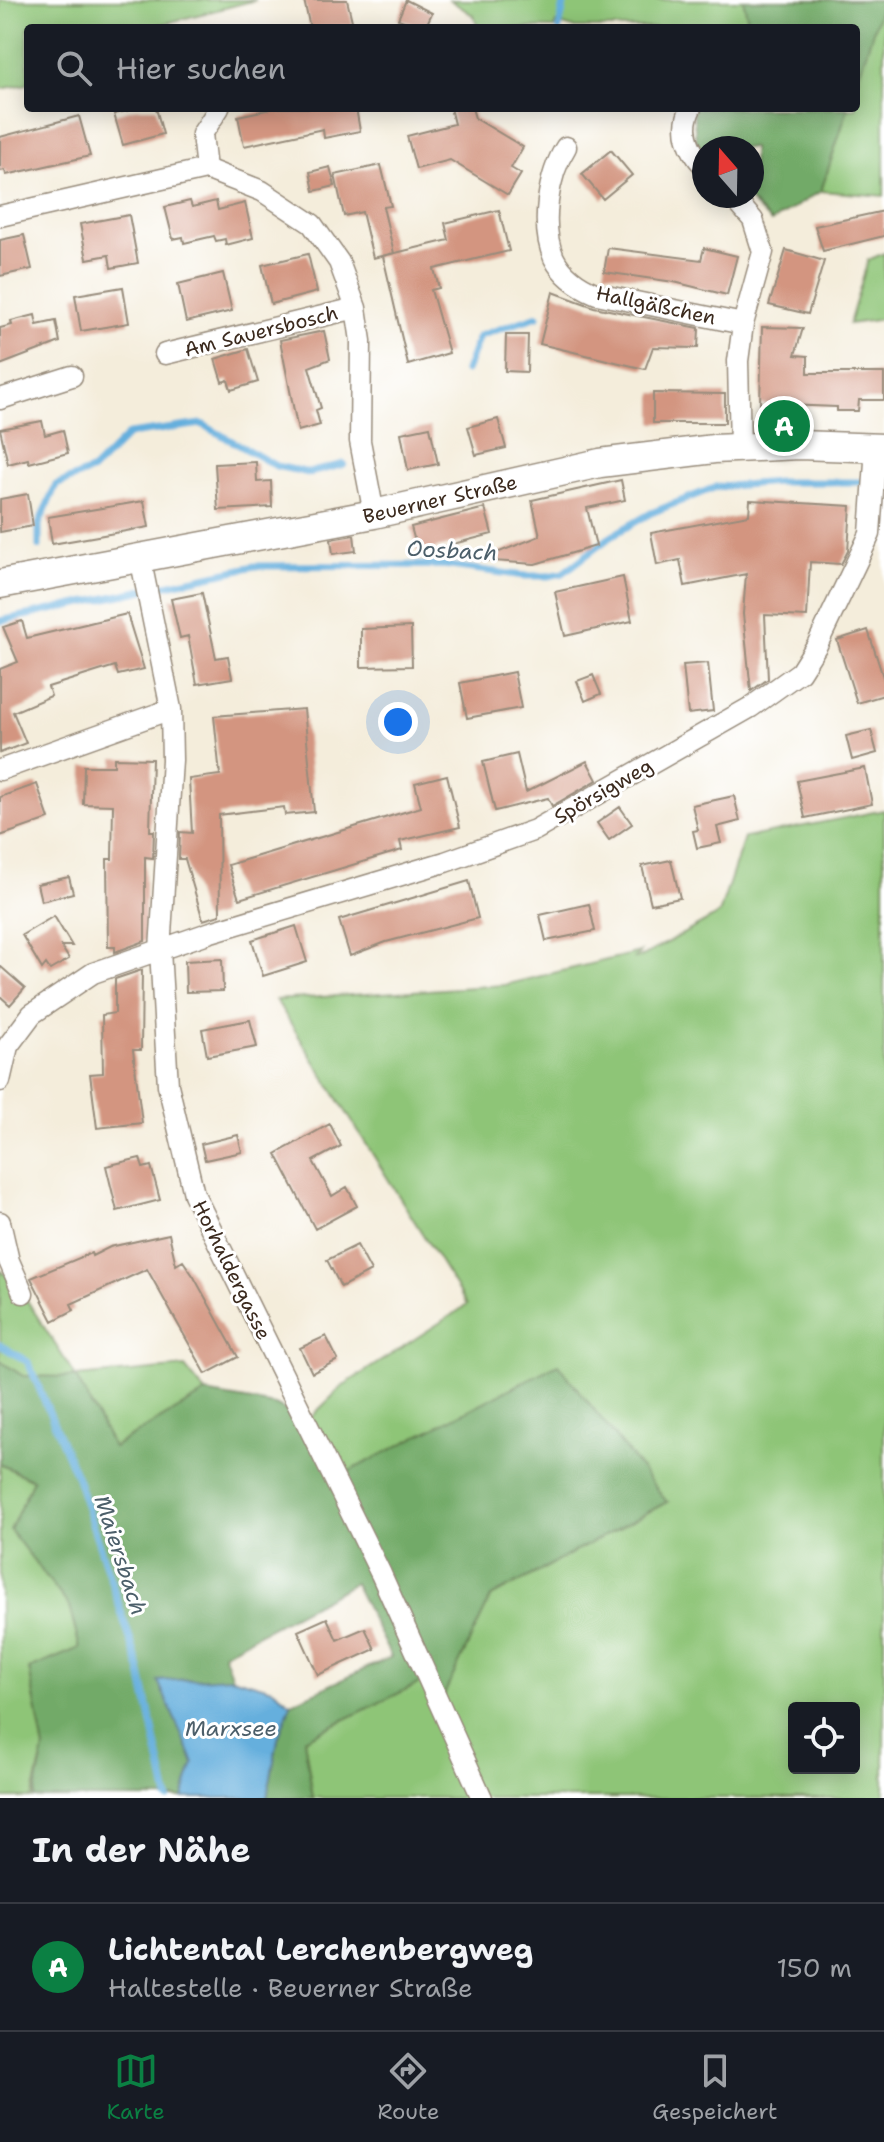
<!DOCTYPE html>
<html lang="de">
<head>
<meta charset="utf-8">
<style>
	:root { --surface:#171b24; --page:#20242c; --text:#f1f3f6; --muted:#9ea1a6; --line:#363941; --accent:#0b8043 }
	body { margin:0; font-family:"Shantell Sans",sans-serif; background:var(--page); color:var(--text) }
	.controls { position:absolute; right:24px; bottom:24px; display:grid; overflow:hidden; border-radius:8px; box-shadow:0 4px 20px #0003 }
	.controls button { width:72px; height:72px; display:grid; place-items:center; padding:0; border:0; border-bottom:2px solid var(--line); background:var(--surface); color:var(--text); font:40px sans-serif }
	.compass { position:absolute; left:692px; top:136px; width:72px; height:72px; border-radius:50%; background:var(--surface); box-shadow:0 4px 20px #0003; rotate:340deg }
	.you { position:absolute; left:398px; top:722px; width:28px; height:28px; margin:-20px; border:6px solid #fff; border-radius:50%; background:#1a73e8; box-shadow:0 0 0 12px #1a73e833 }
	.badge { display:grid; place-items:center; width:52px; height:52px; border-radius:50%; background:var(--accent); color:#fff; font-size:26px; font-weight:700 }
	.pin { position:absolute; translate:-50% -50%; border:4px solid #fff; box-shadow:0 2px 8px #0006 }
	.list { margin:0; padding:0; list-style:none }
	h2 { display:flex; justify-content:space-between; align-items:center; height:104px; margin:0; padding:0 32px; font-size:34px }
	h2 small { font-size:26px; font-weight:400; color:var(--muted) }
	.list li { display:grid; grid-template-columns:52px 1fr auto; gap:24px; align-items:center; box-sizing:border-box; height:128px; padding:0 32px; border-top:2px solid var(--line) }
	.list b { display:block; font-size:30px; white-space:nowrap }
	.list p { margin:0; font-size:26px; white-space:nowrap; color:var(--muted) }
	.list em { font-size:26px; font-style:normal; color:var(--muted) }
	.icon { flex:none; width:44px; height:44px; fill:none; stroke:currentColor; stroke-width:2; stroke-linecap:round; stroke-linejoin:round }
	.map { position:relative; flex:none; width:884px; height:1798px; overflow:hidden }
	.search { position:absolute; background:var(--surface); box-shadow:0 4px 20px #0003; left:24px; right:24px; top:24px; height:88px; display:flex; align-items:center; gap:20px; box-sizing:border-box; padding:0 28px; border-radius:8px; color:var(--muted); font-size:30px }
	.sheet { height:232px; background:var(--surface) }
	nav { display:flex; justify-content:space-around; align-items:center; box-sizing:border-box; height:112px; border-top:2px solid var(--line); background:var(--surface); font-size:22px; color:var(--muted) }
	nav a { display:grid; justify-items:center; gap:4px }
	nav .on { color:var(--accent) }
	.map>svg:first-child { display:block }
	.green { fill:#8ec577; stroke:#64784a; stroke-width:2; fill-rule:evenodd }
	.forest { fill:#72aa68; stroke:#566a43; stroke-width:2 }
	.water { fill:#65afdd; stroke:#506c7e; stroke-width:2 }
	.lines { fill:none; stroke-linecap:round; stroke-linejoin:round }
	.stream { stroke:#65afdd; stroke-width:7 }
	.building { fill:#d39580 }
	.street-casing { stroke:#988c7c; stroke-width:23 }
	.secondary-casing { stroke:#988c7c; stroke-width:31 }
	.street { stroke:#fff; stroke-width:20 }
	.secondary { stroke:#fff; stroke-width:28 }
	.labels { text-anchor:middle; stroke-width:6; stroke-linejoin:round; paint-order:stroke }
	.street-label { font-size:20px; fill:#3b2a1e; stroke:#fff }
	.water-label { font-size:22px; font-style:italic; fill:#4c5f6a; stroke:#fff }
</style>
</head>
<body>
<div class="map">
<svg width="884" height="1798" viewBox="0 0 884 1798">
	<rect width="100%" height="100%" fill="#fff"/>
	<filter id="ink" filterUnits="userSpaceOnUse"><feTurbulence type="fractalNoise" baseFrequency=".0125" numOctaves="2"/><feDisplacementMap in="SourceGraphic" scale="16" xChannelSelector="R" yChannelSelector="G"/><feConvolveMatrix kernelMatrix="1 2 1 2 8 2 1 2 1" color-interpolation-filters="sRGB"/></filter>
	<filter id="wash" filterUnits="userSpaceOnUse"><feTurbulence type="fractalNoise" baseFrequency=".006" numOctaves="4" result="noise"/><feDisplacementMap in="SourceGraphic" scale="32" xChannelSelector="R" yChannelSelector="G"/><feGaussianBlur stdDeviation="1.8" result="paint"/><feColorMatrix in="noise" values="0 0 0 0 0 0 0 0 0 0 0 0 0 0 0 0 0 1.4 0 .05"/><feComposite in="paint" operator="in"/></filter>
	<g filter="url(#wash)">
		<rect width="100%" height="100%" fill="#f4eddb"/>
		<path class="green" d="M0,0H256L147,28H28V84L0,89Z
			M450,0H884V196L821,191L848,108H856V28H573L556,23L554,28H478L474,16Z
			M884,253V319L849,324L868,260Z
			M884,810V1798H313L304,1739L430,1678L441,1700L491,1597L667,1502L340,1476L307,1421L344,1385L467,1305L276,1000L504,985L640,952L635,958L641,957L719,914L744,838ZM794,1708H854V1768H794Z
			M0,1269L21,1291L76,1377L185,1367L206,1393L112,1447L76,1378L23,1376L0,1361Z
			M0,1464L33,1480L11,1530L69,1606L80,1648L29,1669L44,1749L32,1798H0Z"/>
		<path class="forest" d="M743,0H883L856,84V28H750Z
			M693,108H848L821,191L771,222L745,196H752V148H704V156L697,149Z
			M0,1361L23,1376L76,1377L113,1447L206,1393L275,1405L307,1421L340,1476L558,1364L667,1502L491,1597L441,1701L430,1678L304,1739L313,1798H267L278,1739L291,1703L391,1657L354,1583L223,1653L232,1677L158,1681L194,1763L183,1798H34L44,1749L29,1669L80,1648L69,1606L10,1530L33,1480L0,1464Z"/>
		<path class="water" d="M232,1677L273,1689L291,1703L278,1739L267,1798H183L194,1763L158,1681Z"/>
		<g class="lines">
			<path class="stream" d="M559,28L565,0
				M466,371L479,336L538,316
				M39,546V524L56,485L93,470L129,434L202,424L276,466L309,473L344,464
				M0,621L255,566L443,565L525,576H548L563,573L613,535L651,513L716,487L778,482H884
				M0,1345L28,1362L77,1478L140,1669L168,1798"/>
		</g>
		<g id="blocks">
			<path class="building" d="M304,0H347L353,25L310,28Z
				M406,0L432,13L425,28L398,19Z
				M137,108H156L163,134L123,145L114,114Z
				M276,108H356L360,131L324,138L323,129L244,146L238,116Z
				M450,108H472L475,118L523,147L511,168L521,174L508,195L450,160L416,169L407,136L454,124Z
				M79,116L90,156L6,175L5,170L0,171V137Z
				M611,150L632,175L603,199L582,174Z
				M381,165L391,206L383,207L394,253L373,258L362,212L344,216L335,175Z
				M330,167L335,186L314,191L310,172Z
				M190,201L192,207L216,201L218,210L245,203L253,238L226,245L225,239L216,241L214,236L184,243L183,237L173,239L165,207Z
				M499,210L509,251L434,269L439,288L431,290L449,353L408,365L383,256L449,240L445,223Z
				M884,211V236L823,251L815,226Z
				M129,215L138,263L111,268L109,255L87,259L80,224Z
				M24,235L32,269L0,276V240Z
				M608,248L701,260L704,248L737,256L727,295L674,282L604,272Z
				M786,250L824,261L808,314L769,305Z
				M308,254L317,292L271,304L262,265Z
				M223,273L232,311L186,322L178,284Z
				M123,287L129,323L81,331L75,295Z
				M553,292L594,307L699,328L698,348L653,347L645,369L540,344Z
				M35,315L37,325L56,321L60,342L0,365V328L12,325L11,321Z
				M762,327L803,328L795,355L808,356V373H884V400H859L858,411H837V407L760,404Z
				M324,331L330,359L309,367L321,408L316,410L320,425L298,431L280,340Z
				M506,335H528L527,372L505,371Z
				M248,349L258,382L231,390L228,380L222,382L215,359Z
				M653,393L725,394V423H653Z
				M498,419L506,448L476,455L468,427Z
				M42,421L45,435L63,430L68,453L29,463L28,459L8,464L0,429Z
				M430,427L438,464L408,470L401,433Z
				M256,462L257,482L271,481L272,507L218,510L215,464Z
				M621,480L625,500L587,508L596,546L535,564L479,560L540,536L532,500Z
				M28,494L33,526L0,532V499Z
				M750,500L851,506L848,551L841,564L810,562L807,617L765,615L768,679L751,691L743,614L746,574L685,586L680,560L657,565L651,533L749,515Z
				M144,501L149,527L52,544L48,517Z
				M485,508L492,534L418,553L411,527Z
				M354,535L356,551L333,554L331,539Z
				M623,577L632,621L565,636L555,592Z
				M202,593L216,658L228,656L232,678L197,684L188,636L180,638L171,599Z
				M127,614L144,669L118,675L115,666L48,687L51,696L13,712L26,743L0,753V669L18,662L3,627L22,621L27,638Z
				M411,627L412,666L361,667V629Z
				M868,630L884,680V695L857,703L837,640Z
				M708,663L713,711L688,714L683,665Z
				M514,672L521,708L467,718L460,683Z
				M593,675L601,694L585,701L577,681Z
				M304,709L314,812L285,815L284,807L219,815L220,915L203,920L185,859H179L180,832L192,833L189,779L220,775L214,716Z
				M871,730L877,753L852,760L846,736Z
				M517,754L526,792L587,761L597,780L552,806L548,798L495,811L483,762Z
				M114,758L152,759L150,831H154L153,858L145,857V941L115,952V947H108L107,859H112L113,805L83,804L84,766H114Z
				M865,768L872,804L805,818L797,781Z
				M447,775L460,827L400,841L402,850L239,899L228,865L421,807L415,783Z
				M37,784L49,819L0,836V797Z
				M734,796L740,821L717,827L721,843L697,848L693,831L698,830L692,805Z
				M620,807L632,824L609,840L597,823Z
				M671,860L680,898L651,904L642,866Z
				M69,877L73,893L41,901L37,884Z
				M469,881L478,918L386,942L350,956L339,920Z
				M589,904L595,931L546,941L540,915Z
				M54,916L72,946H61L69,959L50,970L46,964L42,969L22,935Z
				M296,926L307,962L263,976L252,940Z
				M222,959L223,991L186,992L185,961Z
				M0,966L25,988L10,1005L0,996Z
				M142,970L141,1050H133L142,1123L97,1128L90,1074L103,1073L102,1015L115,1013V979Z
				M250,1020L257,1047L207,1056L202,1029Z
				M330,1124L341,1146L313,1161L332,1196L347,1187L357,1206L315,1229L276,1154Z
				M238,1135L242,1152L205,1160L201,1144Z
				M140,1158L143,1168L151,1166L160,1200L117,1211L106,1166Z
				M169,1234L176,1265L183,1261L194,1277L238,1357L206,1374L147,1269L71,1304L74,1310L53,1321L31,1278L91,1253L92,1256L110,1247Z
				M357,1245L371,1271L341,1287L327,1260Z
				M326,1336L338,1360L312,1373L300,1348Z
				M327,1618L337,1640L365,1628L375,1649L318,1675L298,1631Z"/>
		</g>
	</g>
	<g filter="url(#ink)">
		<use href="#blocks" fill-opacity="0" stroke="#988c7c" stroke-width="2"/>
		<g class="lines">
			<defs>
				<path id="street" d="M691,108C680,129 689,150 704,166
					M566,147C548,175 540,226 554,258C563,276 580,287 597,294L743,324
					M206,169L202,134L219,108
					M732,196L753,220L763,252L743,324L738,361L740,448
					M0,216L206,169L262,191L312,224L339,262L356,308L361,341L360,441L374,514
					M165,354L356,308
					M0,399L72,376
					M140,557L171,709L172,760L160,950L168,1085L194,1194L381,1574L482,1798
					M0,770L171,709
					M0,1081L8,1046L32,1014L93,973L211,932L445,862L535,830L751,707L800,672L817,645L870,534L876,447
					M0,1222L9,1261L23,1293"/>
				<path id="secondary" d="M0,584L374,514L600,463L714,449L799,445L884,448"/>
			</defs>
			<use href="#street" class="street-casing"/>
			<use href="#secondary" class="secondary-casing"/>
			<use href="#street" class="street"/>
			<use href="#secondary" class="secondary"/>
		</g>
	</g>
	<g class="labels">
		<g class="street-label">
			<text transform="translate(656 305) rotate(12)" y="7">Hallgäßchen</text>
			<text transform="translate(261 331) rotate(-14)" y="7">Am Sauersbosch</text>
			<text transform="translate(440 499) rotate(-13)" y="7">Beuerner Straße</text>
			<text transform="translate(603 791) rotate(-30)" y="7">Spörsigweg</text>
			<text transform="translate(232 1270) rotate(64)" y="7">Horhaldergasse</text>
		</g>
		<g class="water-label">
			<text transform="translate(452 550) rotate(3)" y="8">Oosbach</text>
			<text transform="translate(121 1555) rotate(72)" y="8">Maiersbach</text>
			<text x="231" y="1736">Marxsee</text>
		</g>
	</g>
</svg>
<div class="controls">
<button><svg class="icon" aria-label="locate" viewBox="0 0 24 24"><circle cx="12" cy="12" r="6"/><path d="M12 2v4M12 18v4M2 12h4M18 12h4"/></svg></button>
</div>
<svg class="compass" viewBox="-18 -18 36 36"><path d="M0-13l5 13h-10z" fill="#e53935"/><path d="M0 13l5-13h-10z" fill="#9ea1a6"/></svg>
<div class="you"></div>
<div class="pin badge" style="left:784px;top:426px">A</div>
<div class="search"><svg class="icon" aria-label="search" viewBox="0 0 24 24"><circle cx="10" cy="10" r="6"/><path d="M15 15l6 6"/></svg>Hier suchen</div>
</div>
<section class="sheet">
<h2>In der Nähe<small></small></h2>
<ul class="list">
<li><span class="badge">A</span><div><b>Lichtental Lerchenbergweg</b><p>Haltestelle · Beuerner Straße</p></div><em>150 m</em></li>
</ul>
</section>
<nav>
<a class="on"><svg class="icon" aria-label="map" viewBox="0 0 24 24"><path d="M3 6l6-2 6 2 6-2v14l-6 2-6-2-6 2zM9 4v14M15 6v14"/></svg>Karte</a>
<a><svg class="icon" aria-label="directions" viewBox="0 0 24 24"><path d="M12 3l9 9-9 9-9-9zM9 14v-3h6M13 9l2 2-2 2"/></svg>Route</a>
<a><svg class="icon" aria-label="saved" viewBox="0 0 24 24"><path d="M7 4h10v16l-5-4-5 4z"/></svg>Gespeichert</a>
</nav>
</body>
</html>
